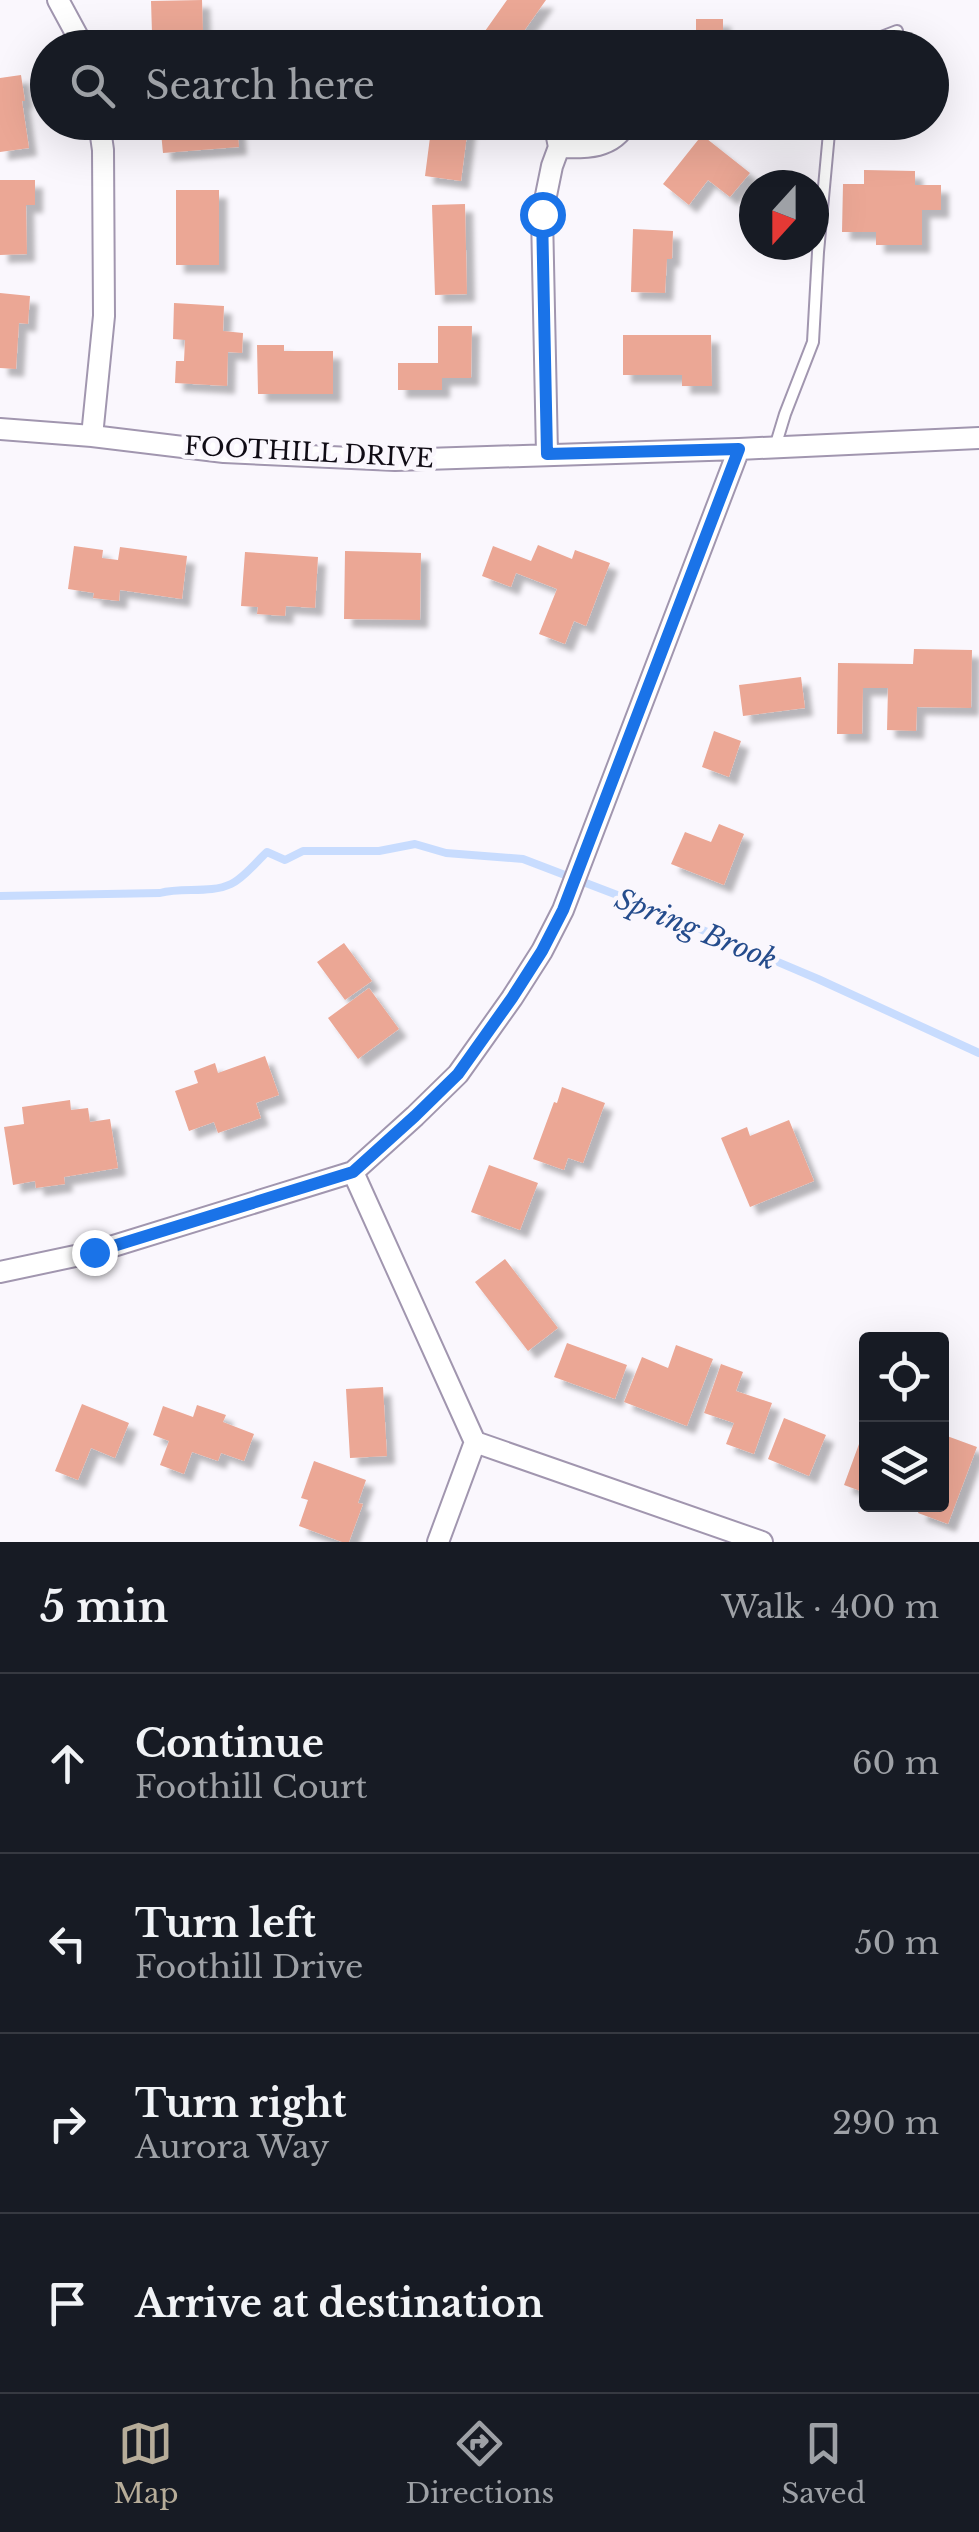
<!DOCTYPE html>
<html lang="en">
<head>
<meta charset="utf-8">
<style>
	:root { --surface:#171b24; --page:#242831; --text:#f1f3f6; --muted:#9ea1a6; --line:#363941; --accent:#b6ac99 }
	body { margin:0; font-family:"Libre Baskerville",serif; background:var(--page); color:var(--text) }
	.controls { position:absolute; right:30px; bottom:30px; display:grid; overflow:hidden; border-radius:10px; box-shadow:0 10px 40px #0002 }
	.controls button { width:90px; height:90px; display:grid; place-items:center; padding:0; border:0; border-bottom:2px solid var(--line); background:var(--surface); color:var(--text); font:50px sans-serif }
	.compass { position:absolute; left:739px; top:170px; width:90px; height:90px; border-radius:50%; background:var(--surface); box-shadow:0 10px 40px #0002; rotate:201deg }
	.stop { position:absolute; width:30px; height:30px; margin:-22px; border:8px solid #1a73e8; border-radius:50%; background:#fff }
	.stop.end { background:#1a73e8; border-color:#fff; box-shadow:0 2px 10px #0008 }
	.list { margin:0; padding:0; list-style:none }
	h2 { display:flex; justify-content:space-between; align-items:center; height:130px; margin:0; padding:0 40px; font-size:42px }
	h2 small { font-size:32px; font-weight:400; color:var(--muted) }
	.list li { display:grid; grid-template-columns:65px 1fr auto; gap:30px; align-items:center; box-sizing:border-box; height:180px; padding:0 40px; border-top:2px solid var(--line) }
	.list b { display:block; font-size:38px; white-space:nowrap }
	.list p { margin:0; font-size:32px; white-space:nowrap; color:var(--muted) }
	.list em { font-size:32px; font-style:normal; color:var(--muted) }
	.icon { flex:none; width:55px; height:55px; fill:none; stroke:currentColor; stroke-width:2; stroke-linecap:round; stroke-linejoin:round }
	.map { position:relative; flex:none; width:979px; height:1542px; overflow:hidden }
	.search { position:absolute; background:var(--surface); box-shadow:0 10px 40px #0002; left:30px; right:30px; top:30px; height:110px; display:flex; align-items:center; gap:25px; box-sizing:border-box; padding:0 35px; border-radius:55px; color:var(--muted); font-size:38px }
	.sheet { height:850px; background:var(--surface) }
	nav { display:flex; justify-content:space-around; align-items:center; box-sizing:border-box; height:140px; border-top:2px solid var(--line); background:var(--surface); font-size:28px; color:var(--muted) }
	nav a { display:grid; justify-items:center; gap:5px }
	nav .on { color:var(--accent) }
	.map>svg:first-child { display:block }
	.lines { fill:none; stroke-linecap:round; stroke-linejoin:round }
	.stream { stroke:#c8dcfe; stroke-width:8 }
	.building { fill:#eba795; filter:url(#shadow) }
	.service-casing { stroke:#a196af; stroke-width:14 }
	.minor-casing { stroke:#a196af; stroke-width:24 }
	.service { stroke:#fff; stroke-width:10 }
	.minor { stroke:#fff; stroke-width:20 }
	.route { stroke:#1a73e8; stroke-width:12 }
	.labels { text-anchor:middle; stroke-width:9; stroke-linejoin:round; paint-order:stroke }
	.street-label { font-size:25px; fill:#100c15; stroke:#faf7fd }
	.water-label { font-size:28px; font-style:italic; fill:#254c8c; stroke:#faf7fd }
</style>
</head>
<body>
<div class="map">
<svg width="979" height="1542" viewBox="0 0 979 1542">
	<defs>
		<filter id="shadow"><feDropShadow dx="8" dy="8" stdDeviation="2.5" flood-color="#0004"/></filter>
	</defs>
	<rect width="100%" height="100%" fill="#faf7fd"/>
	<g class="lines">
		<path class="stream" d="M0,896L160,893C183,887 210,894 231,884C244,878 257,861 267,852L285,860L303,851H379L415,844L446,853L523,859L646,906L818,979L979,1053"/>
	</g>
	<path class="building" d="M202,0L203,32L224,31V48H169L168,33H152L151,1Z
		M507,0H546L512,48H473Z
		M696,19H723V32H745V48H690L689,40H696Z
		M21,75L25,101H22L29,148L0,152V78Z
		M160,122H237L239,147L163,153Z
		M432,122H476V128L468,127L461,181L425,176Z
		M702,135L750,173L730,197L708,180L689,205L663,184Z
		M864,170L915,171V185H941V210H922V245H876V232H842L843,184H864Z
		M0,180H35V205H26L27,254L0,255Z
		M176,190H219V265H176Z
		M465,204L467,294L435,295L432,205Z
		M633,229L673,231L672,259H667L665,293L631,292Z
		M0,293L30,296L28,324L19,323L16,369L0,368Z
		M174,303L224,306L223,331L243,333L242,353L228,352L227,386L175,383L176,361H184L185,340L173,339Z
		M438,326H472L471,378H442V390H398V363H438Z
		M623,335H711L712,386H682V375H623Z
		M257,345H284V351H333V394H258Z
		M538,545L572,559L575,550L610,563L586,626L574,621L565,644L539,634L557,589L516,573L511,587L482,576L493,546L531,561Z
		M74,546L103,550L102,558L118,560L120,547L187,556L182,599L120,590L119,601L93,598L94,593L68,589Z
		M345,551L421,553L420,620L344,619Z
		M245,552L318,557L315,608L286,606L285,616L257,614L258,607L241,606Z
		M914,649L972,650L971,708L917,707L916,731L887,730L888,688H863L862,734H837L838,663L913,664Z
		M801,677L805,708L743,716L739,685Z
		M714,731L741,741L729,777L702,767Z
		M719,824L744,834L724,885L671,864L685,832L711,842Z
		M344,943L372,981L345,1000L317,962Z
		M369,988L399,1029L358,1059L328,1018Z
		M265,1056L279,1095L256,1103L261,1118L218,1133L214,1122L189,1131L175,1091L198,1083L194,1071L215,1063L218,1073Z
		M562,1087L605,1103L583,1163L568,1158L564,1170L533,1159L554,1102L557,1103Z
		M70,1100L71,1110L88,1108L90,1122L110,1119L118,1168L64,1177L65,1184L36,1188L35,1181L13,1185L4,1127L24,1124L22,1107Z
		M789,1120L814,1181L750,1207L721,1138L747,1127L750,1136Z
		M489,1165L538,1183L520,1230L471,1212Z
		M505,1259L558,1328L528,1351L475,1282Z
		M567,1343L627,1365L615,1399L554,1377Z
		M676,1345L713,1359L687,1426L624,1402L642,1357L668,1368Z
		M721,1364L743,1372L736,1391L772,1403L754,1454L726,1444L734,1423L704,1413Z
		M383,1387L387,1456L350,1458L346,1389Z
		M82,1404L129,1423L115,1458L91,1448L78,1480L55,1471Z
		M197,1405L226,1415L223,1422L254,1434L244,1461L221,1453L218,1461L192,1452L184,1474L160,1465L169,1441L153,1435L163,1406L193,1417Z
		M784,1418L826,1435L809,1476L768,1459Z
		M947,1436L977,1447L948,1524L918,1513L922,1504H942V1452Z
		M859,1444L866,1447V1493L844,1485Z
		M314,1461L366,1480L358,1503L363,1504L349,1542H342L299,1526L308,1500L301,1498Z"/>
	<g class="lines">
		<defs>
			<path id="service" d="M862,48L866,43L897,31
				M775,447L785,414L813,342L818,252L830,122"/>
			<path id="minor" d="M58,0L84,48
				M559,147C586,148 613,149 627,122
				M0,429L92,436L224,452L395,460L739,449L979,438
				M92,436L104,316L103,150L99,122
				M547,454L542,215L552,166L559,147L554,122
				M353,1172L475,1442L438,1542
				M0,1272L94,1252L353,1172L415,1116L458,1074L512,998L542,951L563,910L739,449
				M475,1442L762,1542"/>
		</defs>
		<use href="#service" class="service-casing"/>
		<use href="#minor" class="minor-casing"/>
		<use href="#service" class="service"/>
		<use href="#minor" class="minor"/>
	</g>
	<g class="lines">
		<path class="route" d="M94,1252L353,1172L415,1116L458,1074L512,998L542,951L563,910L739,449L547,454L542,214"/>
	</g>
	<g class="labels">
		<g class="street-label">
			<text transform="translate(309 452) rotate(3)" y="9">FOOTHILL DRIVE</text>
		</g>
		<g class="water-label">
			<text transform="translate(696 929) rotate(22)" y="10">Spring Brook</text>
		</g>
	</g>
</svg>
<div class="controls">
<button><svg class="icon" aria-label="locate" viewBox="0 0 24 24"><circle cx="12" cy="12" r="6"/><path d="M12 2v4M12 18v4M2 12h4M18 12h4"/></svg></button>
<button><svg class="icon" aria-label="layers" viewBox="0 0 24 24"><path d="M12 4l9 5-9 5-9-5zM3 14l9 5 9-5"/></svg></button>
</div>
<svg class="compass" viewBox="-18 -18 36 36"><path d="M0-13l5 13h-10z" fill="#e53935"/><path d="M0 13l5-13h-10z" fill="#9ea1a6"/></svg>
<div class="stop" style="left:542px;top:214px"></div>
<div class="stop end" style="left:94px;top:1252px"></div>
<div class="search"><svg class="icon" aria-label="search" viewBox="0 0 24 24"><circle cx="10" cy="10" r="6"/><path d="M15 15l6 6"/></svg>Search here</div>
</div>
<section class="sheet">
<h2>5 min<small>Walk · 400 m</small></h2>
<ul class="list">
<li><svg class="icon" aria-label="ahead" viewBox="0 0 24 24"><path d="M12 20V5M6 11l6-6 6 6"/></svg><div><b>Continue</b><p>Foothill Court</p></div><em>60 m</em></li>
<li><svg class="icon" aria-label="left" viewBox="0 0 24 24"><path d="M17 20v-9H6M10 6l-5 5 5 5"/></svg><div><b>Turn left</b><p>Foothill Drive</p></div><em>50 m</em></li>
<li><svg class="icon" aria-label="right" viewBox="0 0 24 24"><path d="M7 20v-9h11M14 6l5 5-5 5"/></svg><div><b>Turn right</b><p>Aurora Way</p></div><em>290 m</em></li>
<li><svg class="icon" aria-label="arrive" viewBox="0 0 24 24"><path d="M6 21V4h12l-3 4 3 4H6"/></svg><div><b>Arrive at destination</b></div></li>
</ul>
</section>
<nav>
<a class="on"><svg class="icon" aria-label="map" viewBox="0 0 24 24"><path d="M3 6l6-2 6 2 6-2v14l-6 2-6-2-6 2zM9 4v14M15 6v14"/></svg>Map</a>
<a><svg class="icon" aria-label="directions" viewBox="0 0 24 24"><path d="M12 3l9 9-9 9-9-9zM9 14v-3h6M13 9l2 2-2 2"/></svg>Directions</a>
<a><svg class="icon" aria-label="saved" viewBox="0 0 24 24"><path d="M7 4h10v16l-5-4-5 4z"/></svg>Saved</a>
</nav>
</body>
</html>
